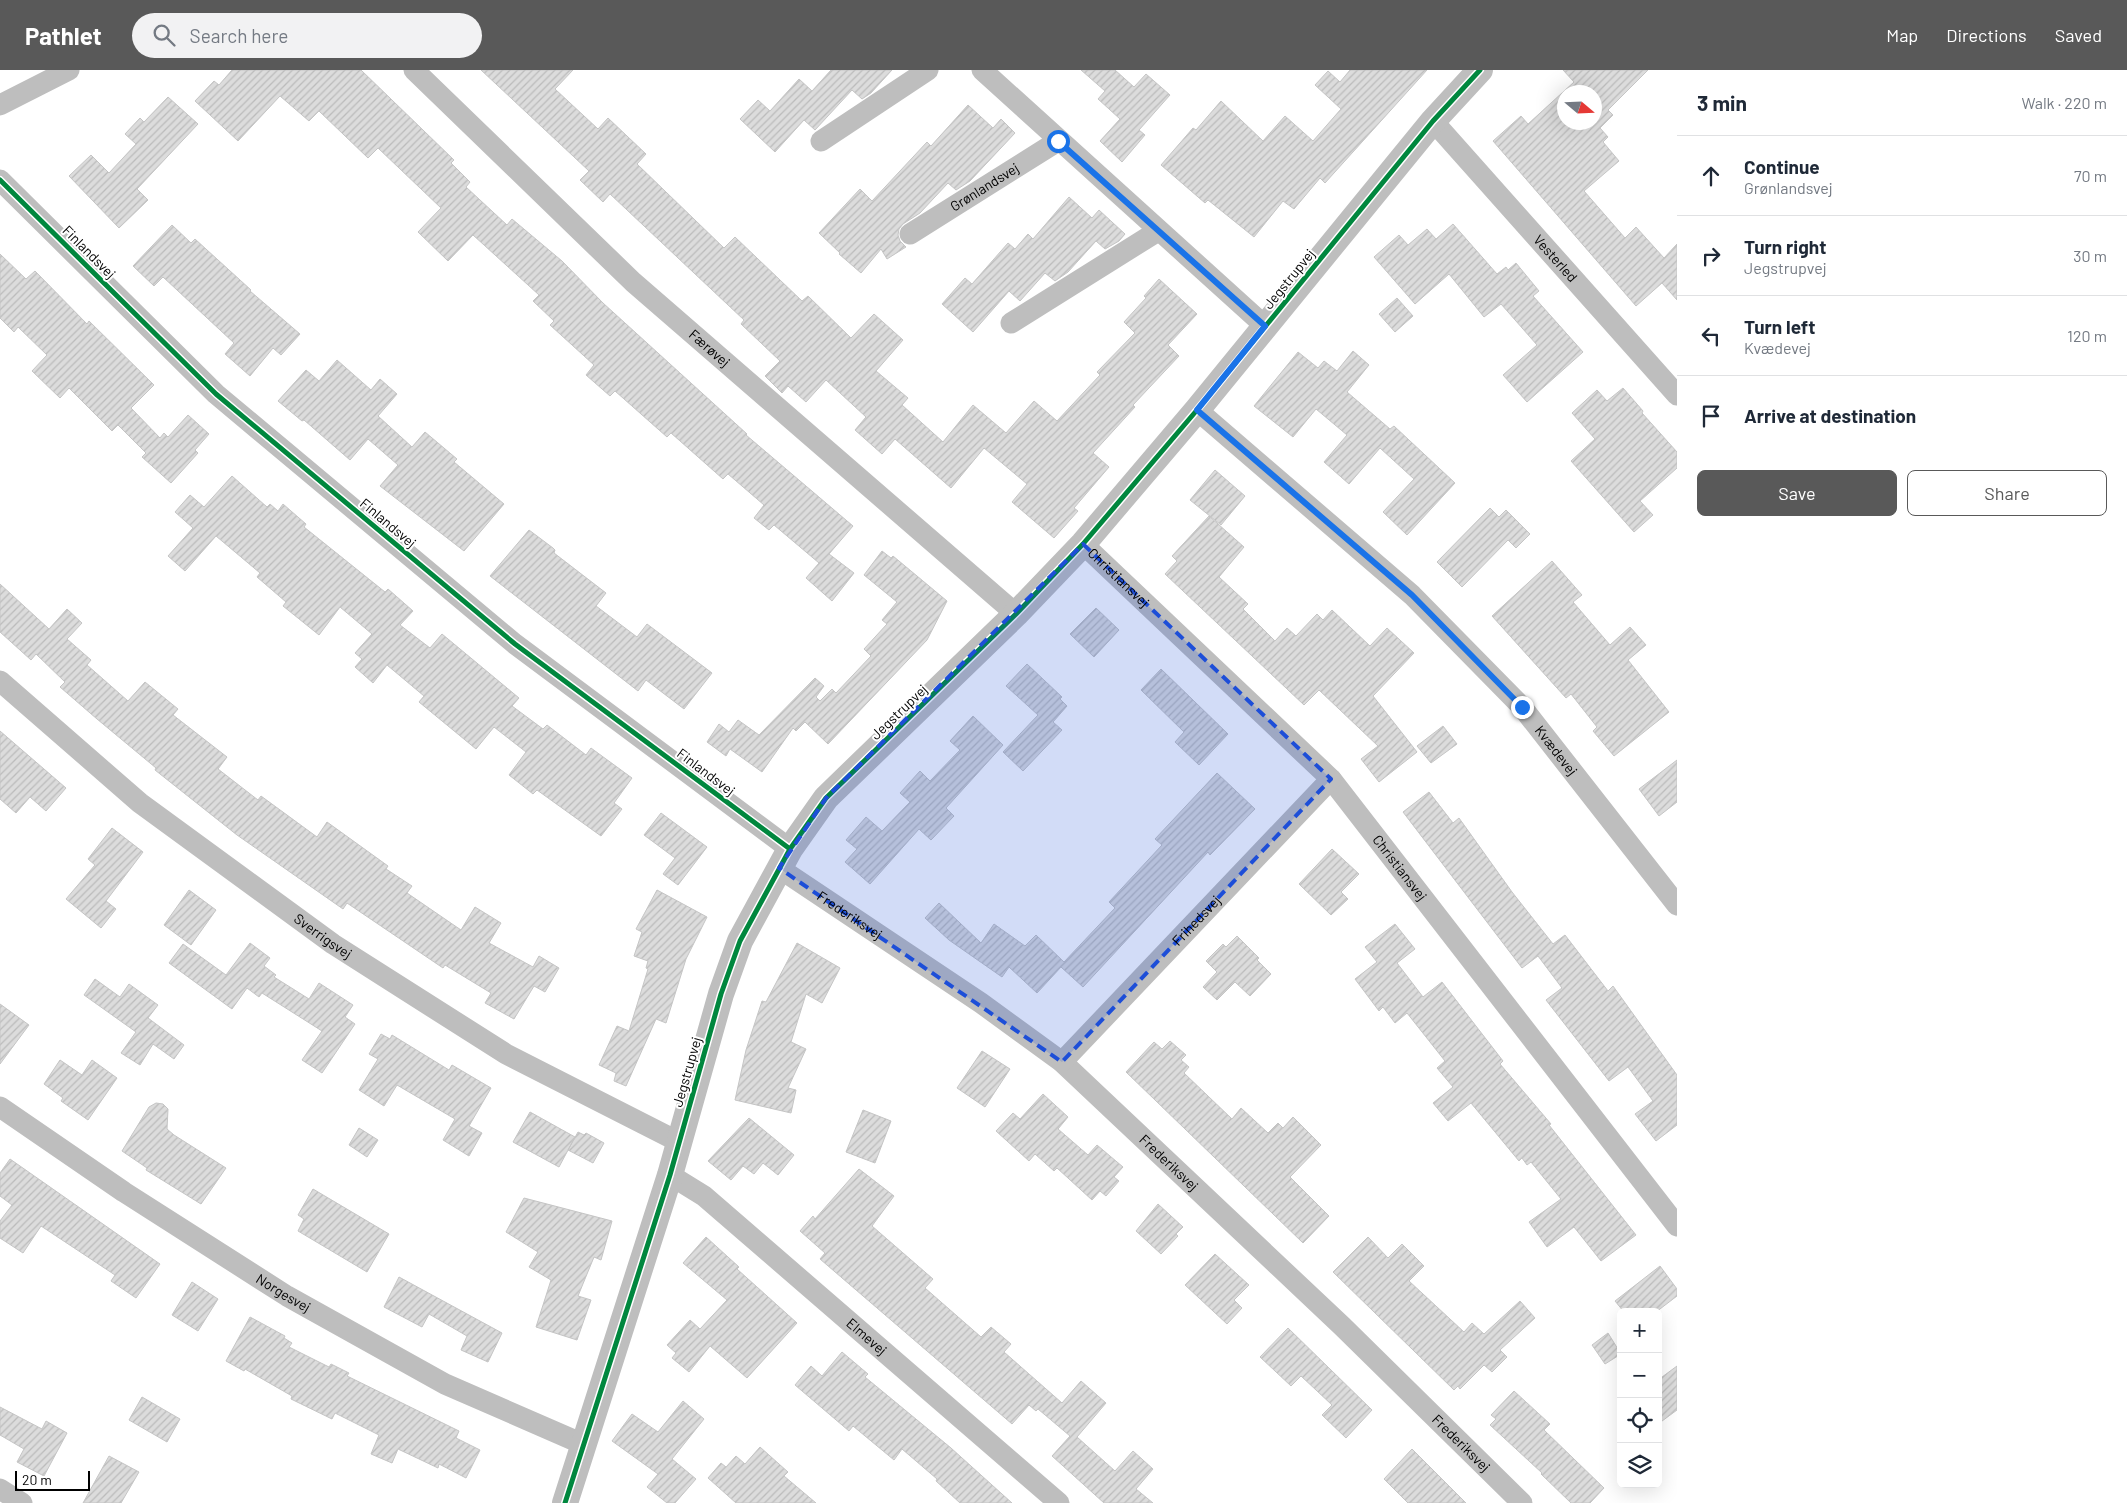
<!DOCTYPE html>
<html lang="en">
<head>
<meta charset="utf-8">
<style>
	:root { --surface:#fff; --page:#f2f2f3; --text:#1f2937; --muted:#747a83; --line:#e0e1e3; --accent:#595959 }
	body { margin:0; font-family:Barlow,sans-serif; background:var(--page); color:var(--text) }
	.controls { position:absolute; right:15px; bottom:15px; display:grid; overflow:hidden; border-radius:8px; box-shadow:0 5px 20px #0002 }
	.controls button { width:45px; height:45px; display:grid; place-items:center; padding:0; border:0; border-bottom:1px solid var(--line); background:var(--surface); color:var(--text); font:25px sans-serif }
	.compass { position:absolute; left:1557px; top:15px; width:45px; height:45px; border-radius:50%; background:var(--surface); box-shadow:0 5px 20px #0002; rotate:109deg }
	.scale { position:absolute; left:15px; bottom:12px; width:75px; box-sizing:border-box; padding-left:5px; border:2px solid #000; border-top:0; font-size:14px; line-height:18px; white-space:nowrap; color:#000; -webkit-text-stroke:4px #fff; paint-order:stroke }
	.stop { position:absolute; width:15px; height:15px; margin:-11px; border:4px solid #1a73e8; border-radius:50%; background:#fff }
	.stop.end { background:#1a73e8; border-color:#fff; box-shadow:0 1px 5px #0008 }
	.list { margin:0; padding:0; list-style:none }
	h2 { display:flex; justify-content:space-between; align-items:center; height:65px; margin:0; padding:0 20px; font-size:21px }
	h2 small { font-size:16px; font-weight:400; color:var(--muted) }
	.list li { display:grid; grid-template-columns:32px 1fr auto; gap:15px; align-items:center; box-sizing:border-box; height:80px; padding:0 20px; border-top:1px solid var(--line) }
	.list b { display:block; font-size:19px; white-space:nowrap }
	.list p { margin:0; font-size:16px; white-space:nowrap; color:var(--muted) }
	.list em { font-size:16px; font-style:normal; color:var(--muted) }
	.actions { display:flex; gap:10px; padding:15px 20px }
	.actions a { flex:1; padding:11px 0; border:1px solid var(--accent); border-radius:8px; text-align:center; font-size:18px; color:var(--accent) }
	.actions .main { background:var(--accent); color:#fff }
	.icon { flex:none; width:28px; height:28px; fill:none; stroke:currentColor; stroke-width:2; stroke-linecap:round; stroke-linejoin:round }
	.map { position:relative; flex:none; width:1677px; height:1433px; overflow:hidden }
	header { display:flex; align-items:center; gap:30px; box-sizing:border-box; height:70px; padding:0 25px; background:var(--accent); color:#fff }
	header strong { font-size:24px }
	nav { display:flex; gap:28px; margin-inline-start:auto; font-size:18px }
	.search { width:350px; height:45px; background:var(--page); display:flex; align-items:center; gap:12px; box-sizing:border-box; padding:0 18px; border-radius:28px; color:var(--muted); font-size:19px }
	main { display:flex }
	aside { flex:1; background:var(--surface) }
	.map>svg:first-child { display:block }
	.building { fill:url(#building-hatch); stroke:#c5c5c5; fill-rule:evenodd }
	.lines { fill:none; stroke-linecap:round; stroke-linejoin:round }
	.minor { stroke:#bebebe; stroke-width:21 }
	.tertiary { stroke:#bebebe; stroke-width:26 }
	.cycleway-casing { stroke:#fff; stroke-width:8 }
	.cycleway { stroke:#00873e; stroke-width:5 }
	.route { stroke:#1a73e8; stroke-width:6 }
	.marked { fill:#1d4ed8; fill-opacity:0.2; stroke:#1d4ed8; stroke-width:4; stroke-dasharray:10 6; stroke-linejoin:round }
	.labels { text-anchor:middle; stroke-width:4; stroke-linejoin:round; paint-order:stroke }
	.street-label { font-size:14px; fill:#000; stroke:#fff }
</style>
</head>
<body>
<header>
<strong>Pathlet</strong>
<div class="search"><svg class="icon" aria-label="search" viewBox="0 0 24 24"><circle cx="10" cy="10" r="6"/><path d="M15 15l6 6"/></svg>Search here</div>
<nav><a>Map</a><a>Directions</a><a>Saved</a></nav>
</header>
<main>
<div class="map">
<svg width="1677" height="1433" viewBox="0 0 1677 1433">
	<defs>
		<pattern id="building-hatch" width="6" height="6" patternUnits="userSpaceOnUse" patternTransform="scale(1.25)"><rect width="6" height="6" fill="#dcdcdc"/><path d="M-1 1l2-2M0 6l6-6M5 7l2-2" fill="none" stroke="#bbb"/></pattern>
	</defs>
	<rect width="100%" height="100%" fill="#fff"/>
	<path class="building" d="M232,0H361L454,90L451,93L470,112L466,117L507,155L512,149L562,191L603,233L747,364L746,365L853,456L829,484L854,503L832,531L806,508L819,493L774,455L769,460L754,448L764,435L728,404L723,409L671,363L667,367L615,321L610,326L586,305L594,295L550,255L554,251L533,231L539,225L473,165L448,191L418,162L441,138L378,78L368,88L319,41L309,51L280,26L238,71L195,31L214,11L219,15Z
		M481,0H573L555,19L598,59L608,48L646,84L637,94L724,178L735,167L802,231L808,226L851,268L874,244L903,270L876,301L908,328L902,335L943,372L973,335L1006,363L1034,331L1057,351L1100,305L1097,302L1135,263L1124,252L1146,228L1144,226L1159,209L1197,244L1168,275L1179,286L1133,335L1135,337L1093,383L1109,397L1074,438L1078,441L1054,468L1012,432L1027,414L984,378L951,418L895,369L882,384L855,360L866,347L826,310L806,332L788,316L782,323L765,306L780,291L741,254L744,250L610,124L603,132L580,110L589,101Z
		M831,0H892L871,23L862,29L852,20L815,60L804,50L775,82L740,49L758,30L770,41L799,9L812,21Z
		M1081,0H1115L1134,17L1146,4L1170,25L1139,60L1145,65L1122,92L1100,71L1120,49L1098,29L1105,21Z
		M1350,0H1427L1325,113L1320,108L1294,139L1283,131L1254,167L1208,130L1205,133L1161,95L1193,58L1196,60L1221,31L1263,71L1285,46L1313,71L1341,39L1315,15L1328,1L1340,12Z
		M1563,0H1648L1608,40L1613,45L1600,58L1608,67L1603,72L1619,91L1584,121L1625,168L1636,157L1664,188L1677,174V230L1662,213L1636,236L1493,71L1521,46L1528,54L1574,12ZM1564,22H1594V52H1564Z
		M168,27L198,54L137,119L148,130L119,158L69,106L91,85L109,103L136,74L125,64L140,48L144,52Z
		M968,35L993,58L1001,49L1015,63L970,111L956,120L948,113L920,143L903,154L899,159L898,165L900,171L906,177L887,189L881,179L861,203L839,184L840,183L819,163L860,119L872,131L927,72L931,76Z
		M1069,127L1092,148L1099,140L1125,164L1119,171L1105,179L1096,171L1068,202L1055,211L1045,203L1020,231L1009,221L973,262L942,234L965,208L972,214L1008,173L1015,179L1028,164L1033,169Z
		M1453,154L1497,204L1506,197L1508,200L1516,193L1539,221L1533,226L1583,282L1527,332L1503,305L1537,275L1501,234L1484,247L1449,204L1415,234L1374,187L1399,165L1408,175L1427,159L1436,169Z
		M172,155L191,173L195,169L251,220L250,221L300,264L281,285L273,278L250,306L225,284L234,273L163,207L154,216L133,196Z
		M0,184L26,209L35,201L87,254L89,251L154,315L131,338L160,368L164,363L168,367L188,345L209,364L195,380L198,383L171,413L142,387L146,383L118,355L112,361L69,318L60,328L32,301L47,285L18,257L14,262L0,248Z
		M1397,228L1413,246L1395,262L1379,244Z
		M1353,281L1369,295L1347,322L1390,359L1394,356L1455,413L1407,465L1383,442L1414,409L1380,378L1349,414L1324,392L1347,365L1316,339L1293,367L1254,336L1298,282L1318,298L1324,291L1337,301Z
		M337,290L371,320L380,309L397,324L378,346L412,377L425,362L457,389L454,392L504,434L464,481L380,416L398,395L368,369L350,390L304,350L302,351L278,331L306,300L319,311Z
		M1623,318L1643,341L1642,343L1677,382V398L1640,431L1653,445L1634,462L1571,391L1595,369L1572,343L1597,320L1607,331Z
		M1215,400L1245,426L1221,455L1190,430Z
		M232,406L267,437L270,434L278,441L283,434L306,454L304,457L385,522L388,519L413,541L400,555L430,578L442,564L519,628L512,636L543,659L547,655L586,685L591,678L632,708L614,733L622,739L601,766L537,720L533,724L509,705L526,682L494,657L476,679L419,632L424,626L387,595L373,613L355,597L362,589L355,583L372,564L340,537L319,565L283,536L286,532L257,507L260,503L216,466L185,501L168,486L193,458L175,442L190,425L204,437Z
		M1490,438L1499,447L1506,440L1530,464L1516,478L1508,470L1462,517L1437,492Z
		M1209,446L1244,477L1219,507L1248,534L1243,539L1275,571L1287,558L1296,566L1317,544L1323,550L1332,540L1370,576L1387,558L1414,583L1373,626L1417,682L1379,712L1361,689L1378,676L1319,620L1304,635L1165,504L1177,491L1172,486Z
		M529,460L553,478L555,480L554,483L606,523L596,536L637,567L647,554L712,603L684,639L646,610L638,621L490,506Z
		M882,481L891,488L893,486L947,531L927,570L828,674L805,652L796,661L793,658L762,702L730,679L726,686L707,672L719,654L729,662L738,650L759,665L815,608L824,616L816,627L820,631L832,619L836,623L871,586L864,579L887,554L882,550L897,532L864,505Z
		M1552,491L1582,525L1573,532L1610,575L1630,557L1646,575L1628,590L1669,642L1614,686L1593,661L1597,657L1571,624L1566,628L1492,546Z
		M0,514L49,559L67,539L82,553L67,569L91,590L87,595L128,631L145,612L178,639L173,645L227,687L218,699L258,730L261,726L317,767L327,752L388,796L386,799L412,816L407,823L461,860L475,837L501,853L489,873L533,897L539,886L559,898L545,922L534,916L514,949L485,933L491,923L445,895L443,898L347,833L343,839L237,765L155,700L156,698L97,649L60,617L65,612L36,584L31,590L0,562Z
		M1096,538L1119,560L1094,587L1070,564Z
		M1027,594L1062,627L1060,629L1067,636L1053,652L1062,660L1023,701L1003,682L1038,645L1006,616Z
		M1161,599L1228,664L1199,695L1175,672L1184,662L1141,620Z
		M973,646L1003,675L946,738L954,746L931,770L919,759L870,814L845,792L857,779L846,770L866,747L882,761L910,732L900,723L920,701L930,711L960,680L950,671Z
		M1443,656L1457,674L1431,693L1417,676Z
		M0,661L66,718L46,741L30,727L16,743L0,729Z
		M1677,690V732L1659,746L1639,719Z
		M1217,703L1255,739L1210,785L1208,782L1083,917L1061,897L1037,923L1009,897L1002,907L949,870L925,848L939,833L981,873L994,854L1025,876L1036,865L1064,892L1115,838L1109,832L1162,775L1155,769Z
		M1429,722L1453,753L1459,748L1512,822L1553,874L1565,865L1608,921L1613,916L1677,1005V1055L1656,1071L1635,1044L1653,1031L1628,997L1609,1011L1546,930L1562,918L1538,886L1522,898L1403,742Z
		M661,743L707,777L678,815L663,804L675,788L644,765Z
		M112,758L143,782L106,831L116,839L101,858L66,829L95,795L88,789Z
		M1332,779L1359,804L1341,822L1348,829L1331,845L1299,814Z
		M189,820L216,840L191,875L164,855Z
		M657,820L707,847L686,889L666,953L656,949L626,1016L614,1011L616,1003L599,995L617,956L629,961L648,899L646,898L648,891L634,886L642,862L636,859Z
		M1395,854L1415,879L1397,893L1423,927L1442,912L1503,991L1500,994L1551,1054L1549,1055L1636,1165L1601,1191L1574,1157L1547,1177L1529,1152L1561,1129L1531,1092L1527,1095L1522,1088L1519,1091L1471,1033L1448,1051L1433,1033L1453,1017L1437,998L1445,991L1407,943L1395,953L1383,937L1379,941L1355,909L1377,892L1365,877Z
		M1237,866L1259,888L1257,890L1271,904L1250,926L1235,912L1217,930L1203,917L1217,902L1206,891L1223,874L1226,877Z
		M250,873L270,888L264,896L276,905L274,907L309,929L319,913L353,935L345,947L355,954L322,1003L302,990L322,961L262,923L259,927L247,918L232,939L169,893L183,874L226,905Z
		M797,873L840,898L822,933L806,924L791,972L806,979L788,1018L796,1020L791,1043L735,1030L746,980L762,931L766,932Z
		M95,909L120,927L129,914L158,935L148,948L184,975L174,989L153,974L140,995L121,983L136,962L84,925Z
		M0,934L29,955L0,994Z
		M381,964L390,969L392,965L449,1000L452,995L491,1018L469,1056L482,1063L469,1086L443,1070L455,1049L397,1015L384,1036L359,1020L378,989L369,984Z
		M1170,971L1186,985L1181,990L1189,997L1184,1003L1232,1049L1241,1038L1268,1063L1278,1053L1283,1058L1293,1047L1321,1075L1290,1107L1329,1146L1303,1173L1126,1002L1154,972L1162,979Z
		M982,981L1010,999L985,1037L957,1018Z
		M60,990L82,1005L92,990L117,1008L88,1050L61,1031L63,1028L44,1014Z
		M1043,1024L1068,1047L1058,1059L1088,1085L1097,1075L1123,1097L1114,1107L1119,1111L1106,1126L1100,1121L1092,1130L1057,1098L1054,1101L1035,1084L1029,1091L996,1061L1013,1043L1020,1049Z
		M156,1033L163,1034L168,1039L167,1059L174,1065L226,1098L201,1134L146,1100L147,1098L122,1081L149,1037Z
		M863,1040L891,1051L875,1093L846,1082Z
		M530,1042L575,1067L559,1097L513,1072Z
		M749,1048L794,1085L778,1105L763,1093L754,1104L743,1096L731,1110L708,1091Z
		M359,1058L378,1070L367,1087L349,1075Z
		M578,1062L584,1065L586,1063L604,1073L593,1093L568,1080Z
		M10,1089L160,1194L136,1228L111,1211L115,1205L41,1156L23,1183L0,1168V1151L12,1135L0,1126V1103Z
		M859,1099L894,1126L872,1156L933,1209L925,1218L981,1267L991,1257L1011,1274L1004,1282L1062,1333L1081,1311L1106,1333L1077,1367L1115,1401L1133,1381L1153,1399L1136,1419L1153,1433H1104L1052,1386L1070,1366L1038,1339L1036,1341L1029,1335L1012,1354L820,1189L825,1183L800,1161L813,1146L815,1149Z
		M313,1119L389,1164L367,1202L298,1161L304,1149L298,1145Z
		M524,1128L612,1151L601,1190L594,1187L578,1226L591,1230L577,1270L536,1257L551,1210L529,1197L538,1182L506,1162Z
		M1158,1134L1183,1157L1176,1164L1178,1166L1161,1184L1136,1161Z
		M706,1167L739,1197L737,1199L797,1253L747,1308L710,1276L689,1302L672,1288L676,1283L667,1275L690,1250L700,1259L727,1230L683,1193Z
		M1368,1167L1388,1188L1402,1174L1424,1196L1409,1211L1464,1262L1472,1253L1484,1264L1520,1231L1535,1248L1500,1280L1507,1287L1492,1302L1484,1295L1460,1319L1458,1316L1454,1320L1333,1202Z
		M1215,1184L1249,1215L1234,1230L1242,1238L1227,1254L1185,1215Z
		M1660,1196L1677,1219V1226L1656,1242H1624L1615,1231Z
		M399,1207L502,1263L488,1292L461,1280L467,1266L429,1244L422,1257L384,1237Z
		M192,1212L218,1229L198,1261L172,1245Z
		M250,1247L285,1266L284,1268L292,1273L289,1277L329,1297L331,1294L349,1303L347,1306L459,1361L456,1368L480,1380L466,1408L439,1394L438,1398L398,1379L392,1393L371,1384L379,1365L335,1343L332,1349L291,1329L292,1326L245,1299L244,1301L226,1291Z
		M1288,1258L1372,1340L1346,1368L1322,1345L1332,1335L1301,1306L1291,1316L1260,1287Z
		M1608,1263L1621,1284L1605,1294L1592,1275Z
		M842,1282L868,1304L865,1307L951,1378L1012,1433H960L936,1411L937,1409L902,1379L894,1390L853,1356L849,1361L795,1315L811,1296L822,1306Z
		M1677,1296V1340L1658,1354V1310Z
		M1514,1321L1550,1354L1544,1360L1604,1418L1590,1433H1571L1541,1404L1542,1403L1490,1355L1496,1349L1491,1345Z
		M142,1327L180,1349L167,1372L129,1350Z
		M683,1331L704,1349L672,1389L696,1409L675,1433H667L647,1417L658,1404L612,1371L632,1344L658,1362Z
		M0,1337L42,1359L46,1351L67,1363L44,1406L17,1392L24,1379L0,1365Z
		M760,1377L788,1402L784,1406L816,1433H736L708,1408L721,1393L726,1397L736,1386L745,1394Z
		M1412,1379L1466,1433H1408L1384,1409Z
		M109,1386L139,1402L121,1433H83Z"/>
	<g class="lines">
		<g class="minor">
			<path id="s1" d="M414,0L633,212L1016,544"/>
			<path d="M982,0L1265,256"/>
			<path d="M0,35L69,0"/>
			<path id="s2" d="M1433,51L1677,325"/>
			<path d="M821,71L928,0"/>
			<path d="M0,110L216,324L515,574L790,779"/>
			<path id="s3" d="M910,164L1058,71"/>
			<path d="M1011,253L1158,161"/>
			<path id="s4" d="M1197,340L1412,525L1522,637L1677,835"/>
			<path id="s5" d="M1083,474L1331,709L1677,1156"/>
			<path id="s6" d="M0,611L140,733L333,874L506,984L679,1072"/>
			<path id="s7" d="M779,798L981,933L1062,992L1342,1256L1522,1433"/>
			<path id="s8" d="M1062,992L1331,709"/>
			<path id="s9" d="M0,1037L124,1122L287,1226L445,1314L585,1375"/>
			<path id="s10" d="M670,1105L704,1126L1059,1433"/>
			<path d="M0,1419L22,1433"/>
		</g>
		<path class="tertiary" d="M565,1433L670,1105L721,924L740,871L790,779L826,728L1016,544L1083,474L1197,340L1433,51L1480,0"/>
		<defs>
			<path id="cycleway" d="M0,110L216,324L515,574L790,779
				M565,1433L670,1105L721,924L740,871L790,779L826,728L1016,544L1083,474L1197,340L1433,51L1480,0"/>
		</defs>
		<use href="#cycleway" class="cycleway-casing"/>
		<use href="#cycleway" class="cycleway"/>
	</g>
	<g class="lines">
		<path class="route" d="M1058,71L1265,256L1197,340L1412,525L1522,637"/>
	</g>
	<path class="marked" d="M1083,474L1331,709L1062,992L779,798L826,728Z"/>
	<g class="labels">
		<g class="street-label">
			<text dy="5" stroke="none"><textPath href="#s3" startOffset="88">Grønlandsvej</textPath></text>
			<text transform="translate(89 182) rotate(45)" y="5">Finlandsvej</text>
			<text dy="5" stroke="none"><textPath href="#s2" startOffset="184">Vesterled</textPath></text>
			<text transform="translate(1289 209) rotate(-51)" y="5">Jegstrupvej</text>
			<text dy="5" stroke="none"><textPath href="#s1" startOffset="406">Færøvej</textPath></text>
			<text transform="translate(388 453) rotate(40)" y="5">Finlandsvej</text>
			<text dy="5" stroke="none"><textPath href="#s5" startOffset="49">Christiansvej</textPath></text>
			<text transform="translate(899 642) rotate(-44)" y="5">Jegstrupvej</text>
			<text dy="5" stroke="none"><textPath href="#s4" startOffset="496">Kvædevej</textPath></text>
			<text transform="translate(706 702) rotate(37)" y="5">Finlandsvej</text>
			<text dy="5" stroke="none"><textPath href="#s5" startOffset="454">Christiansvej</textPath></text>
			<text dy="5" stroke="none"><textPath href="#s7" startOffset="85">Frederiksvej</textPath></text>
			<text dy="5" stroke="none"><textPath href="#s8" startOffset="195">Frihedsvej</textPath></text>
			<text dy="5" stroke="none"><textPath href="#s6" startOffset="412">Sverrigsvej</textPath></text>
			<text transform="translate(687 1002) rotate(-74)" y="5">Jegstrupvej</text>
			<text dy="5" stroke="none"><textPath href="#s7" startOffset="490">Frederiksvej</textPath></text>
			<text dy="5" stroke="none"><textPath href="#s9" startOffset="339">Norgesvej</textPath></text>
			<text dy="5" stroke="none"><textPath href="#s10" startOffset="255">Elmevej</textPath></text>
			<text dy="5" stroke="none"><textPath href="#s7" startOffset="895">Frederiksvej</textPath></text>
		</g>
	</g>
</svg>
<div class="controls">
<button>+</button>
<button>−</button>
<button><svg class="icon" aria-label="locate" viewBox="0 0 24 24"><circle cx="12" cy="12" r="6"/><path d="M12 2v4M12 18v4M2 12h4M18 12h4"/></svg></button>
<button><svg class="icon" aria-label="layers" viewBox="0 0 24 24"><path d="M12 4l9 5-9 5-9-5zM3 14l9 5 9-5"/></svg></button>
</div>
<svg class="compass" viewBox="-18 -18 36 36"><path d="M0-13l5 13h-10z" fill="#e53935"/><path d="M0 13l5-13h-10z" fill="#747a83"/></svg>
<div class="scale">20 m</div>
<div class="stop" style="left:1058px;top:71px"></div>
<div class="stop end" style="left:1522px;top:637px"></div>
</div>
<aside>
<h2>3 min<small>Walk · 220 m</small></h2>
<ul class="list">
<li><svg class="icon" aria-label="ahead" viewBox="0 0 24 24"><path d="M12 20V5M6 11l6-6 6 6"/></svg><div><b>Continue</b><p>Grønlandsvej</p></div><em>70 m</em></li>
<li><svg class="icon" aria-label="right" viewBox="0 0 24 24"><path d="M7 20v-9h11M14 6l5 5-5 5"/></svg><div><b>Turn right</b><p>Jegstrupvej</p></div><em>30 m</em></li>
<li><svg class="icon" aria-label="left" viewBox="0 0 24 24"><path d="M17 20v-9H6M10 6l-5 5 5 5"/></svg><div><b>Turn left</b><p>Kvædevej</p></div><em>120 m</em></li>
<li><svg class="icon" aria-label="arrive" viewBox="0 0 24 24"><path d="M6 21V4h12l-3 4 3 4H6"/></svg><div><b>Arrive at destination</b></div></li>
</ul>
<div class="actions"><a class="main">Save</a><a>Share</a></div>
</aside>
</main>
</body>
</html>
